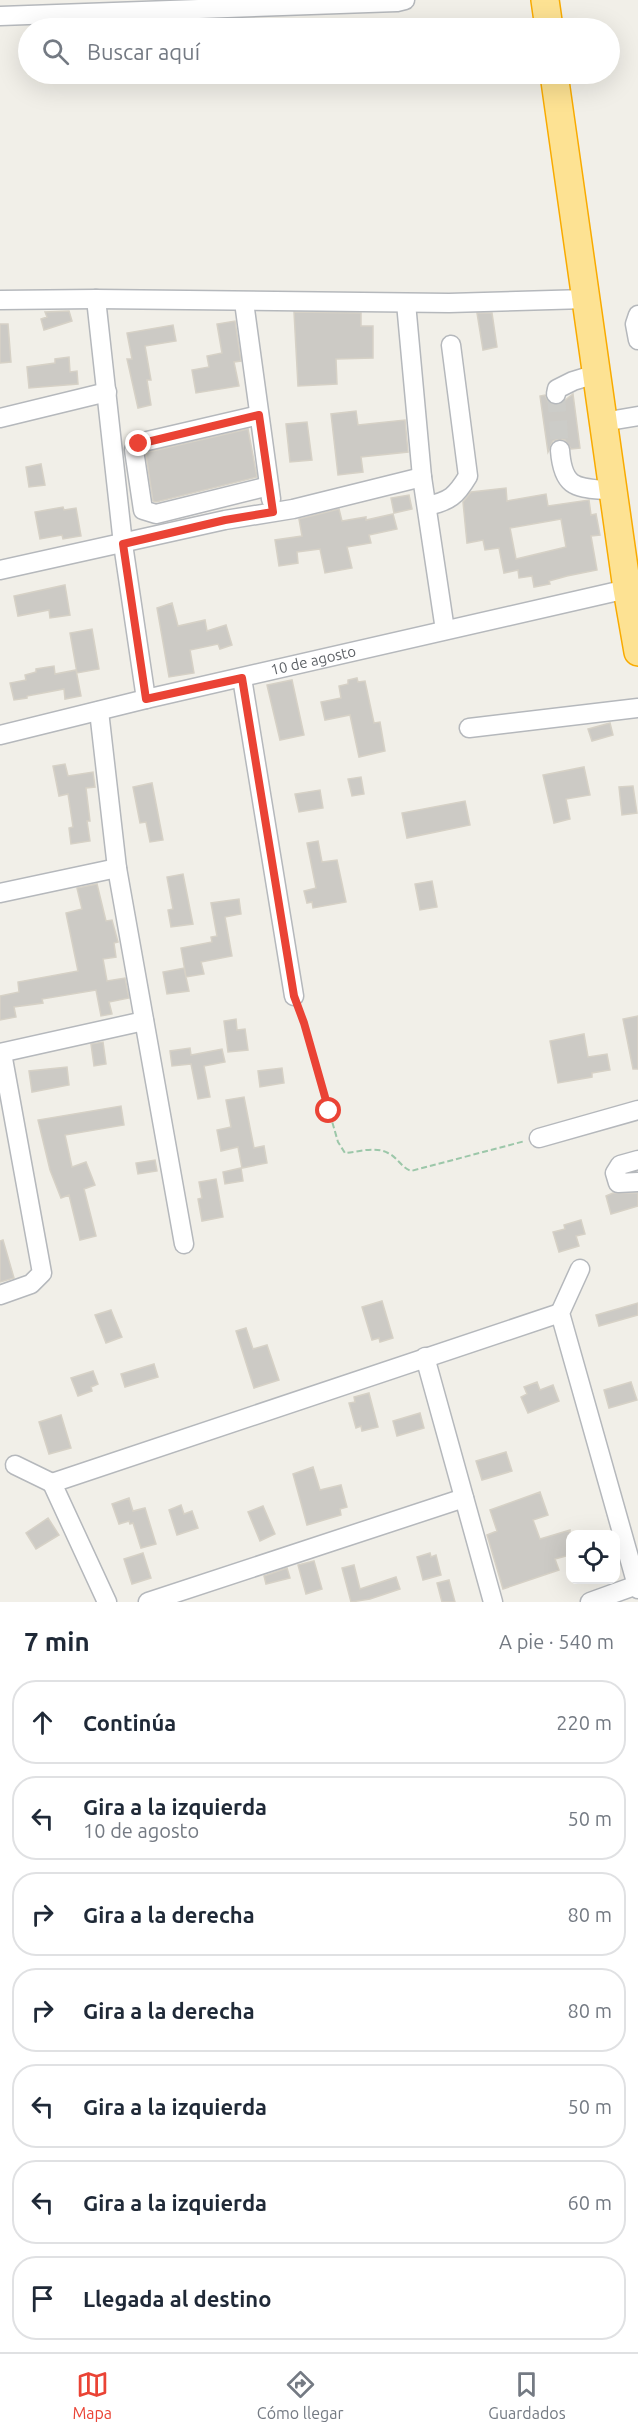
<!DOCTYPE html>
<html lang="es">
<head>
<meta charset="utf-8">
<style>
	:root { --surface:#fff; --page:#f2f2f3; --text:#1f2937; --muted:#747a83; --line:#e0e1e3; --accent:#ea4335 }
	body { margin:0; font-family:Ubuntu,sans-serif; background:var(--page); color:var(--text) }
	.controls { position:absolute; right:18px; bottom:18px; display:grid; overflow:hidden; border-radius:12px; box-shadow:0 6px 24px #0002 }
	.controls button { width:54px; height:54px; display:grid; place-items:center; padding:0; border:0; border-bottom:2px solid var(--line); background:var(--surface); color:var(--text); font:30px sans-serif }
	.stop { position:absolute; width:18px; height:18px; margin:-14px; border:4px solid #ea4335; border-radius:50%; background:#fff }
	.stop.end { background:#ea4335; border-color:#fff; box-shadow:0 2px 6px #0008 }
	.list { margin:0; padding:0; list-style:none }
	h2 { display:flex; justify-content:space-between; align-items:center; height:78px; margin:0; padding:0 24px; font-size:26px }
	h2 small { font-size:20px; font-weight:400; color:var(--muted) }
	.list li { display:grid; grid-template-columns:39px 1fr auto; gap:18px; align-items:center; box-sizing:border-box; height:84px; margin:0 12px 12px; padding:0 12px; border:2px solid var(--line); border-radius:24px }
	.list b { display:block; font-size:22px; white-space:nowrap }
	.list p { margin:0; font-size:20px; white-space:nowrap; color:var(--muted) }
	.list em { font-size:20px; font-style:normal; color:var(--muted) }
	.icon { flex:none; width:33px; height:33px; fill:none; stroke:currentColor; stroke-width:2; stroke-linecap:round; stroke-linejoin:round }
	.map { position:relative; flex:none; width:638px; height:1602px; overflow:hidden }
	.search { position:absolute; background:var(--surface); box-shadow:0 6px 24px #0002; left:18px; right:18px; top:18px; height:66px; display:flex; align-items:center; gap:15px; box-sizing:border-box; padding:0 21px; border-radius:33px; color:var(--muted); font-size:22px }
	.sheet { height:750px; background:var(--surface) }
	nav { display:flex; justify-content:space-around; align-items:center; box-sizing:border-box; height:84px; border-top:2px solid var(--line); background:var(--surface); font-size:16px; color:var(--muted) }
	nav a { display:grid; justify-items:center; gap:3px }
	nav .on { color:var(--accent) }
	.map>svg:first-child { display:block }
	.building { fill:#cccac5; stroke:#d6d1c6; stroke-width:1.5; fill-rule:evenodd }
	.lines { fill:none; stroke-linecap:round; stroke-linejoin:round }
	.minor-tunnel { stroke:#ccccc8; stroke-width:18; stroke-dasharray:18 9; stroke-linecap:butt }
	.minor-casing { stroke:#b5b8bc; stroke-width:21 }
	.highway-casing { stroke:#f9ab00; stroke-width:30 }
	.path { stroke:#9cc7a9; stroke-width:2; stroke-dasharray:6 3; stroke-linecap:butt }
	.minor { stroke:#fff; stroke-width:18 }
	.highway { stroke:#fde293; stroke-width:27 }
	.route { stroke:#ea4335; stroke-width:8 }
	.labels { text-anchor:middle; stroke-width:4.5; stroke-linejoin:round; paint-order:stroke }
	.street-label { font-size:15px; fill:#5f6368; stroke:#fff }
</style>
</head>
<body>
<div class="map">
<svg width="638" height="1602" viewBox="0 0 638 1602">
	<rect width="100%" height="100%" fill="#f1efe8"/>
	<path class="building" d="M69,311L72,321L44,330L41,319L47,317L45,312Z
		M294,312L361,313V326H373V358L336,359L337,384L298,386Z
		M477,313H492L497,347L483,350Z
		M235,321L241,361L234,362L239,386L196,393L192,370L209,367L207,356L222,353L217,324Z
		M0,324H8L11,362L0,363Z
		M173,325L176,341L145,346L151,380H147L151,405L138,408L127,359H132L127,333Z
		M69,357L70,372L77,371L78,384L29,388L27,367L55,363V359Z
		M573,394L580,448L571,449L565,440L558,439L553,441L548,452L540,396L545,395L549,403L559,405Z
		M356,411L358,425L405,420L408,452L361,457L363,472L338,475L331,414Z
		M307,422L312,460L290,462L286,424Z
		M248,429L257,477L156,502L153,501L146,454L148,452Z
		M41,464L45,485L29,487L26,467Z
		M506,488L507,501L546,494L548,506L589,500L591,515L596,514L600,535L591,536L597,570L567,576L549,581L550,584L534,587L532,576L519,578L518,570L504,573L499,548L485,550L483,540L467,543L463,502L471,492ZM561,519L566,547L516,559L510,528Z
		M409,495L412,509L394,513L391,498Z
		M63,507L64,510L76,508L81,536L63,539L62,535L40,539L35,512Z
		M339,509L342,521L366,517V520L393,514L397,529L369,535L371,543L347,547L352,568L325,573L320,549L297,552L298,563L279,566L275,540L302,536L299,519Z
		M65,585L70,615L50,618L49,610L18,616L14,596Z
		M172,603L178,626L205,620L207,631L226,625L232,645L220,649L218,644L190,650L194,673L169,677L157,608Z
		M92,629L99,669L77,673L70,633Z
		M54,666L55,674L76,670L81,696L65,699L64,689L27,696V698L14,700L10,683L26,680L25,675L36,672V669Z
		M357,678L358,682L365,681L374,723L380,722L385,751L359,757L350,715L325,720L321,702L341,698L339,686L348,684V680Z
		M292,680L304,735L280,740L267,685Z
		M610,723L613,735L592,741L588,729Z
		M65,764L68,776L93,772L95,787L86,788L90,821H87L90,841L71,844L69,828L73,827L68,794L59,796L53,766Z
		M584,767L590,795L566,799L570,819L554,823L543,775Z
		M361,777L364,794L352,796L348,779Z
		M152,783L163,840L150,842L146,822L140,823L133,787Z
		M633,786L637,813L622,815L619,787Z
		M320,790L323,808L299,812L295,794Z
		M465,801L470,825L407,838L402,813Z
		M318,841L322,862L337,860L346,902L313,908L312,902L307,903L304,891L316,888L307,843Z
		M183,874L193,924L171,927L168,910L173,909L167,877Z
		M432,881L437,907L420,910L415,884Z
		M97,884L106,921L112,920L118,942L114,943L116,957L103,959L107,981L125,978L129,998L109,1002L112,1014L101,1016L96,990L42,999L43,1003L14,1007L16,1017L0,1020V996L19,992L18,982L78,971L66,913L82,909L77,888Z
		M239,899L241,914L225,917L232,956L201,962L204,974L186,977L181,948L212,942L211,937L217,936L211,903Z
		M184,968L189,991L167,994L163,972Z
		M638,1016V1069H633L623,1019Z
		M236,1019L237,1030L245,1029L248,1050L228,1052L224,1021Z
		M584,1034L588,1057L607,1054L610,1070L592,1073V1077L558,1083L550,1041Z
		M103,1042L106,1064L94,1066L91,1044Z
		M190,1048L191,1055L222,1049L225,1062L204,1066L210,1097L198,1099L191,1064L172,1066L170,1051Z
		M67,1067L69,1085L32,1092L29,1071Z
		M282,1068L284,1083L260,1087L258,1071Z
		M244,1097L254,1148L264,1146L267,1163L242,1168L238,1147L221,1151L217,1130L231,1127L226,1100Z
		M121,1106L124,1125L65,1135L72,1167L86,1162L95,1185L84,1189L96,1236L80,1240L69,1195L61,1198L50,1170L38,1120Z
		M155,1160L157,1171L138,1174L136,1163Z
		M241,1168L243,1181L225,1184L223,1172Z
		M216,1179L223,1217L202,1221L198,1199L202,1198L199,1182Z
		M613,1193H638V1206L611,1214L606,1196Z
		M581,1220L585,1234L576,1236L579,1246L559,1252L553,1232L565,1229L564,1225Z
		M3,1240L14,1278L0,1282V1241Z
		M382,1301L393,1338L380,1342L379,1338L372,1340L362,1307Z
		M638,1303V1315L599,1326L596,1315Z
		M111,1310L122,1337L106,1343L95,1315Z
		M246,1328L253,1349L267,1345L279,1380L254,1388L236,1331Z
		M154,1364L158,1377L125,1387L121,1374Z
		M93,1371L98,1384L91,1387L92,1391L78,1396L71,1378Z
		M537,1382L540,1390L553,1385L559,1401L528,1413L521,1397L527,1394L524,1387Z
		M631,1382L637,1400L609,1408L604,1390Z
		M369,1393L378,1427L362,1431L361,1426L356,1428L349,1403L355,1402L354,1397Z
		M420,1413L424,1428L397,1436L393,1421Z
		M61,1415L71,1448L49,1454L39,1422Z
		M506,1452L512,1471L482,1480L476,1461Z
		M313,1467L320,1490L341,1485L347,1507L340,1509L341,1515L307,1525L293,1474Z
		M540,1492L548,1515L533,1520L540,1539L570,1530V1555L555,1559L559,1570L503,1589L487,1535L497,1531L490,1510Z
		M129,1498L133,1511L145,1508L156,1544L141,1548L133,1523L130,1524L129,1521L119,1524L112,1504Z
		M181,1505L184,1514L192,1511L198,1528L177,1535L169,1510Z
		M263,1506L275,1534L260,1541L248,1512Z
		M48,1518L59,1535L36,1549L26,1533Z
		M143,1553L151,1578L132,1584L124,1559Z
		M430,1553L431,1557L436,1555L441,1575L423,1580L417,1557Z
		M314,1561L322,1589L306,1594L298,1565Z
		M354,1565L360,1589L396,1577L400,1589L370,1599L351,1602L342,1568Z
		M287,1568L290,1578L266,1584L264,1576Z
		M449,1580L455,1602H442L437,1583Z"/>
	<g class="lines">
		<path class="minor-tunnel" d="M556,394L560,450"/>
		<defs>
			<g id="minor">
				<path d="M0,16L397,2L405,0"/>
				<path d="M96,299L123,544L146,699"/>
				<path d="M0,300L96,299L449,303L586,299"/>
				<path d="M244,302L271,499"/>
				<path d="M406,303L422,477L445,630"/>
				<path d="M638,315L635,324L638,340"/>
				<path d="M556,394L557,389L573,381L596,374"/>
				<path d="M259,415L143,442L134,450L143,510L156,514L269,486"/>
				<path d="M0,418L107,392"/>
				<path d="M603,422L638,416"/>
				<path d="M560,450C563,491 578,487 613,491"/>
				<path d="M427,506C450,501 456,496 468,476L451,345"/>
				<path d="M0,570L225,520L293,509L422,477"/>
				<path d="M242,678L294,996"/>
				<path d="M99,711L117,868L184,1244"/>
				<path d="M469,728L638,708"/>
				<path id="s1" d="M0,735L146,699L627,589"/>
				<path d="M0,893L117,868"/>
				<path d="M0,1053L144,1021"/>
				<path d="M539,1138L638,1110"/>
				<path d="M638,1160L620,1165L615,1173L618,1183L638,1182"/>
				<path d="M580,1269L560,1313L638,1589"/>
				<path d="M0,1295L31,1284L42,1273L2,1053"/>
				<path d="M425,1357L493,1602"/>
				<path d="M15,1465L52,1483"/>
				<path d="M107,1602L52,1483L560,1313"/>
				<path d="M148,1602L464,1498"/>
				<path d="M590,1602L637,1585"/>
			</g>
			<path id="highway" d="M545,0L549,28
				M554,74L627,589L638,652"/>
		</defs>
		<use href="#minor" class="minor-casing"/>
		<use href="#highway" class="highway-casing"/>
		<path class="path" d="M300,1010L338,1142L345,1153C358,1152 375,1146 388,1153C397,1157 401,1167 411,1171L525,1141"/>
		<use href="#minor" class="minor"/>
		<use href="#highway" class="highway"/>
	</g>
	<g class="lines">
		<path class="route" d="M139,444L259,415L273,512L225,520L123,544L146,699L242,678L294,996L304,1023L329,1111"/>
	</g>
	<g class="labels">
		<g class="street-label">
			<text dy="5" stroke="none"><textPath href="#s1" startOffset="322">10 de agosto</textPath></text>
		</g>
	</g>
</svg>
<div class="controls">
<button><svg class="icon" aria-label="locate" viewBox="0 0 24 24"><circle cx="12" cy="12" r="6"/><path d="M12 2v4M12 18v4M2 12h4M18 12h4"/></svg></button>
</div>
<div class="stop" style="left:329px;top:1111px"></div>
<div class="stop end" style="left:139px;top:444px"></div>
<div class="search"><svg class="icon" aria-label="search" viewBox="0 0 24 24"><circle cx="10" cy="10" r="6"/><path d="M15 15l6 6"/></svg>Buscar aquí</div>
</div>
<section class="sheet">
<h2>7 min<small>A pie · 540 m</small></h2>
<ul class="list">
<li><svg class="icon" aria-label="ahead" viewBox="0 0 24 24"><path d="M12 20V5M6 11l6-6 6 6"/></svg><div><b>Continúa</b></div><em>220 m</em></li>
<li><svg class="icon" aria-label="left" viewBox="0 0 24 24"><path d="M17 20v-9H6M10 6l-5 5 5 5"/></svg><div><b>Gira a la izquierda</b><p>10 de agosto</p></div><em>50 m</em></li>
<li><svg class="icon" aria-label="right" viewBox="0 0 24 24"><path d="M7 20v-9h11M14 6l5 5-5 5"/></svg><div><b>Gira a la derecha</b></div><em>80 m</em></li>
<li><svg class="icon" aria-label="right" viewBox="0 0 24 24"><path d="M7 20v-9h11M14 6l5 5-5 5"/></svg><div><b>Gira a la derecha</b></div><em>80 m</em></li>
<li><svg class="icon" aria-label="left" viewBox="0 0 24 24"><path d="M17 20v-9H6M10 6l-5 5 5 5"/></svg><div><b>Gira a la izquierda</b></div><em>50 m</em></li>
<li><svg class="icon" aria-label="left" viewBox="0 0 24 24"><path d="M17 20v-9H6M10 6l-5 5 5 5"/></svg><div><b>Gira a la izquierda</b></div><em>60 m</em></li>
<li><svg class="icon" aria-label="arrive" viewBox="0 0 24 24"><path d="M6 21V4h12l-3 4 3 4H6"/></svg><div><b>Llegada al destino</b></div></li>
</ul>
</section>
<nav>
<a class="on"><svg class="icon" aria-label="map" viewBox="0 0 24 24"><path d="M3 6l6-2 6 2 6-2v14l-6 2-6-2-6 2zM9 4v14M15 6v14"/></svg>Mapa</a>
<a><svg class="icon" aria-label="directions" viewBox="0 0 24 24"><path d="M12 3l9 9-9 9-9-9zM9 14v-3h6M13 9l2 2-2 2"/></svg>Cómo llegar</a>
<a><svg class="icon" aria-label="saved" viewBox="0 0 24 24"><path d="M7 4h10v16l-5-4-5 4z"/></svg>Guardados</a>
</nav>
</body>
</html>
